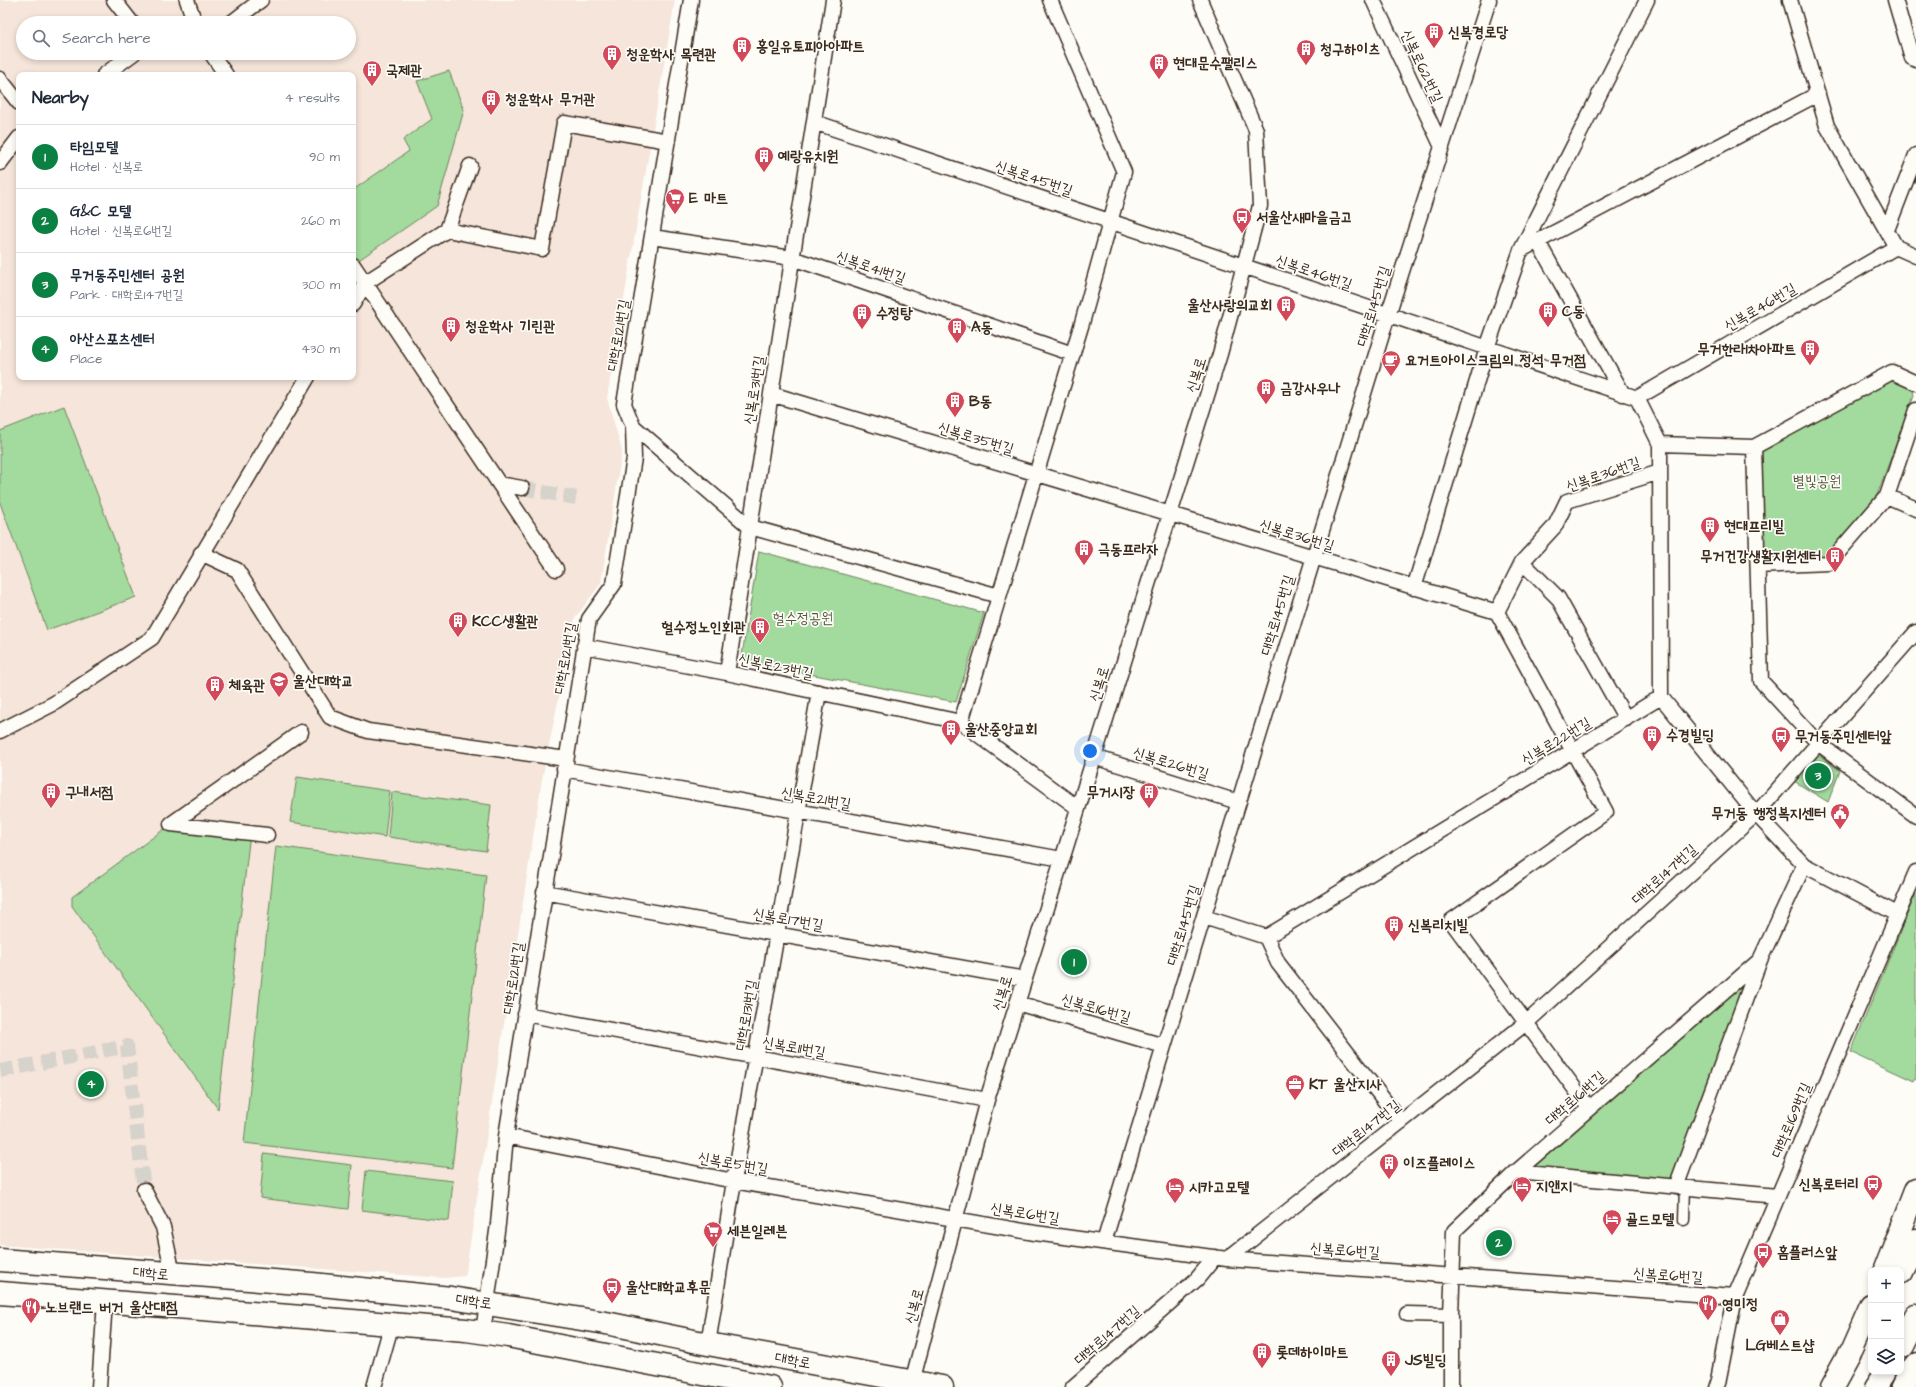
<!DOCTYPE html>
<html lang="en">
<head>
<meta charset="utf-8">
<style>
	:root { --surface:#fff; --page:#f6f6f7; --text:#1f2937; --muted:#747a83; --line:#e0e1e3; --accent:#0b8043 }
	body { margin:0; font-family:"Architects Daughter","Poor Story",sans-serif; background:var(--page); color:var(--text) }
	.controls { position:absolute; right:12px; bottom:12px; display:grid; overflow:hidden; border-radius:8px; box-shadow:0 2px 6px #0003 }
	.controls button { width:36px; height:36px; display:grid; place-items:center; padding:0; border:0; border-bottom:1px solid var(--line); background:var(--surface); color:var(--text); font:20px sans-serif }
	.you { position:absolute; left:1090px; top:751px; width:14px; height:14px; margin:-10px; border:3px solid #fff; border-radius:50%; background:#1a73e8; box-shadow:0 0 0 6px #1a73e833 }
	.badge { display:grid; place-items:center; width:26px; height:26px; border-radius:50%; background:var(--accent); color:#fff; font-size:13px; font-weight:700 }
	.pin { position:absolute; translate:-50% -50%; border:2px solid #fff; box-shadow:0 1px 4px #0006 }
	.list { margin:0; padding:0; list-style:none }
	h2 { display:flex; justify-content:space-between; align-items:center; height:52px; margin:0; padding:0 16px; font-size:17px }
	h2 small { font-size:13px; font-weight:400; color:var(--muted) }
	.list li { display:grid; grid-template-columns:26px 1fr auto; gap:12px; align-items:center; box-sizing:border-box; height:64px; padding:0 16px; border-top:1px solid var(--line) }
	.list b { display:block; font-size:15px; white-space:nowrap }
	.list p { margin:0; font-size:13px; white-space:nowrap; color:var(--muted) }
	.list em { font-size:13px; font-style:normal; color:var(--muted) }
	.icon { flex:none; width:22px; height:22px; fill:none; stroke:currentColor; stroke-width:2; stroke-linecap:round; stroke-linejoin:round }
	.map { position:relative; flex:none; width:1916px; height:1387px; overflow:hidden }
	.search { position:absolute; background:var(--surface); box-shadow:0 2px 6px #0003; left:16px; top:16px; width:340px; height:44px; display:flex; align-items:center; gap:10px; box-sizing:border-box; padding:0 14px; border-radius:22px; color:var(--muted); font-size:15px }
	.panel { position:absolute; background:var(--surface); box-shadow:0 2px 6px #0003; left:16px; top:72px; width:340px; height:308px; border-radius:8px }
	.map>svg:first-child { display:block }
	.built { fill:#f5e5da; fill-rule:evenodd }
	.green { fill:#a3da9e; stroke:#6f825e }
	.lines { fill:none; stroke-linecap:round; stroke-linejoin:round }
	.minor-tunnel { stroke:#d6d2cc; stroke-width:14; stroke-dasharray:14 7; stroke-linecap:butt }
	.pedestrian-casing { stroke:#3b2a1e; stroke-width:13 }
	.minor-casing { stroke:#3b2a1e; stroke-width:17 }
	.primary-casing { stroke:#3b2a1e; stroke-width:25 }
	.motorway-casing { stroke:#3b2a1e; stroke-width:25 }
	.pedestrian { stroke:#fdfcf7; stroke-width:10 }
	.minor { stroke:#fdfcf7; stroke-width:14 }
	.primary { stroke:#fdfcf7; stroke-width:22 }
	.motorway { stroke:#fdfcf7; stroke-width:22 }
	.labels { text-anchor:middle; stroke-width:3.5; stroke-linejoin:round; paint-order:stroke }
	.poi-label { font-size:15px; font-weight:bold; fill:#3b2a1e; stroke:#fdfcf7; text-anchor:start }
	.street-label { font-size:15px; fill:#3b2a1e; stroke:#fdfcf7 }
	.park-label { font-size:15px; fill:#55563e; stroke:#fdfcf7 }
</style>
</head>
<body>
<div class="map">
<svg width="1916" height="1387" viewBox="0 0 1916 1387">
	<rect width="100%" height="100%" fill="#fdfcf7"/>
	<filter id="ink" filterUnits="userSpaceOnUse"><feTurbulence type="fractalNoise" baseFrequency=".025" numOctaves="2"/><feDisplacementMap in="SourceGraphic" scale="8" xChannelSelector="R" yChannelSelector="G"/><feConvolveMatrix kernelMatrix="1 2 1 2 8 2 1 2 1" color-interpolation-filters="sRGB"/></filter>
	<g filter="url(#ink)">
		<path class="built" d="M0,0H675L607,398L622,451L601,583L575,618L542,779L465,1276L444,1278L0,1245ZM23,23H349V53H23ZM19,75H353V377H19Z"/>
		<path class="green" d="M449,71L464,110L437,206L353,264V190L409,151L403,140L432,119L417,81Z
			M1891,379L1913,390L1914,396L1877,495L1826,557L1764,561L1761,449Z
			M64,406L136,597L47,630L0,503V431Z
			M759,551L984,613L956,702L741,661Z
			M1817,753L1840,771L1828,802L1794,781Z
			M297,777L390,791L385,837L290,822Z
			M392,792L491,805L486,851L388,837Z
			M171,824L250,833L218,1109L72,906V897Z
			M276,846L486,875L452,1168L244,1143Z
			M1916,893V1077L1914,1081L1851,1052Z
			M1760,960L1676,1187L1516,1172Z
			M264,1154L352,1165L348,1209L260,1198Z
			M366,1171L453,1181L449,1221L362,1210Z"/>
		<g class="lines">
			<path class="minor-tunnel" d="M522,488L576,498
				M0,1071L127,1046L144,1190"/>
			<defs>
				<path id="pedestrian" d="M1684,1220L1685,1187"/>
				<path id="minor" d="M114,0L132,23
					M187,0L195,23
					M1373,0L1442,147
					M1790,0L1827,126L1896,247
					M1895,0L1912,58L1916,60
					M231,23L261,0
					M211,53L226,75
					M104,75L134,53
					M0,79L19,103
					M814,122L1637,398L1896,247
					M0,163L19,138
					M447,230L470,166
					M1887,230L1916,155
					M652,237L792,258L1073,354
					M1538,242L1623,394
					M1896,247L1916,256
					M1521,250L1818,94
					M353,265L556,569
					M353,304L365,283L447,230L542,249L564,123L668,141
					M771,394L1497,612L1606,812L1451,921L1589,1108
					M633,426L750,527L999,596
					M1660,444L1754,447L1761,681L1818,743L1916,816
					M1754,447L1892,372L1916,383
					M499,484L522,488
					M1887,496L1916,509
					M201,553L237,570L330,717L368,731L566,759
					M1522,562L1558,598L1626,719
					M1758,566L1829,563L1887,496L1916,410
					M1414,588L1487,348L1521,250L1647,0
					M1497,612L1522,562L1555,526L1567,501L1660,472
					M584,646L727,673L961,722L1078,808
					M727,673L833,0
					M1661,697L1756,814L1804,865L1897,914
					M961,722L1082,323L1124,172L1050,0
					M0,731L53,704L152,638L308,377
					M1094,757L1238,802
					M564,769L1062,859
					M171,824L301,732
					M171,824L267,835
					M544,892L1025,979
					M1204,917L1266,937L1661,697L1660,444L1637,398
					M1266,937L1278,963L1401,1122
					M1017,1003L1164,1046
					M525,1014L987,1100
					M506,1136L734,1181L1035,1233L1227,1259L1735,1297
					M1516,1172L1777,1196
					M1676,1187L1760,960L1804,865
					M144,1190L163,1227L173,1274
					M1104,1242L1388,315L1489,0
					M1227,1259L1526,1023L1756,814L1916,632
					M1407,1314L1451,1315
					M483,1332L498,1224L506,1136L589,619L614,584L634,458L633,426L624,404L691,0
					M708,1344L734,1181L819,692
					M912,1382L987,1100L1220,354L1260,206L1256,130L1200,0
					M99,1387L105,1302
					M374,1387L392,1323
					M1073,1387L1197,1279L1215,1257
					M1451,1387V1315L1454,1231L1516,1172L1760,960
					M1716,1387L1719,1378L1735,1297L1916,872"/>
				<path id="primary" d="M0,1260L312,1284L451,1298L606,1323L708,1344L942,1387
					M0,1293L466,1330L508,1336L770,1387"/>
				<path id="motorway" d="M1885,1270L1916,1190
					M1901,1271L1916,1240
					M1901,1346L1916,1316
					M1831,1387L1852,1349L1871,1306
					M1876,1387L1886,1372
					M1905,1387L1916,1364"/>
			</defs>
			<use href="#pedestrian" class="pedestrian-casing"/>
			<use href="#minor" class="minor-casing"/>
			<use href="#primary" class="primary-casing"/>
			<use href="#motorway" class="motorway-casing"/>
			<use href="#pedestrian" class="pedestrian"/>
			<use href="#minor" class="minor"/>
			<use href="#primary" class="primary"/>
			<use href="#motorway" class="motorway"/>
		</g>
	</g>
	<defs>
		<symbol id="building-pin" viewBox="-11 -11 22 30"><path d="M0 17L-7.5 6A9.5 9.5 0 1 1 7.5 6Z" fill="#d1495b" stroke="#fdfcf7"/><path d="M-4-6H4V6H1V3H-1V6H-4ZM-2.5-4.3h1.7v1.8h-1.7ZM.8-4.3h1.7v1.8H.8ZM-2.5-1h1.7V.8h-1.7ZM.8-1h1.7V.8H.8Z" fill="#fff"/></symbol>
		<symbol id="supermarket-pin" viewBox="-11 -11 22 30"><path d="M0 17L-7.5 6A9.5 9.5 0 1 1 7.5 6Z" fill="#d1495b" stroke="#fdfcf7"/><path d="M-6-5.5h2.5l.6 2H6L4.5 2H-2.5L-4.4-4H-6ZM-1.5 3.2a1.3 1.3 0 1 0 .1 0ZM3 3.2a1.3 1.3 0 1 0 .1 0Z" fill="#fff"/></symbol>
		<symbol id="bus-pin" viewBox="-11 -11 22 30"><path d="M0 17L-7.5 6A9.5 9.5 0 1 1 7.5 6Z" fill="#d1495b" stroke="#fdfcf7"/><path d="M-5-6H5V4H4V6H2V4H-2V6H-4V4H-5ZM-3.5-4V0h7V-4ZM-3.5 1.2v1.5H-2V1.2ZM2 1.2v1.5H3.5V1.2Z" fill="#fff"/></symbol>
		<symbol id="cafe-pin" viewBox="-11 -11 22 30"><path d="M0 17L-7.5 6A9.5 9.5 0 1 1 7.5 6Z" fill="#d1495b" stroke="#fdfcf7"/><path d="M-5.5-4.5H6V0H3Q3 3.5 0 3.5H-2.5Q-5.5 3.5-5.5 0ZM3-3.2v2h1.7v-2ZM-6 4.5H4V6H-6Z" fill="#fff"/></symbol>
		<symbol id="university-pin" viewBox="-11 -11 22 30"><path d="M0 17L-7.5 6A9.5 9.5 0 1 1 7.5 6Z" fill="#d1495b" stroke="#fdfcf7"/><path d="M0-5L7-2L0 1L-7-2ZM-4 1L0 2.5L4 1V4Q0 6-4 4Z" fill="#fff"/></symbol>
		<symbol id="civic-pin" viewBox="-11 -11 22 30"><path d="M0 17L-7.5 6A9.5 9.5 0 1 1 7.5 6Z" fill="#d1495b" stroke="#fdfcf7"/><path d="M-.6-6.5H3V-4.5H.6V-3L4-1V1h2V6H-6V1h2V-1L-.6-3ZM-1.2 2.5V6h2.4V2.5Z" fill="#fff"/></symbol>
		<symbol id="office-pin" viewBox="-11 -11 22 30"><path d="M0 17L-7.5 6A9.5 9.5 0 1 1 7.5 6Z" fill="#d1495b" stroke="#fdfcf7"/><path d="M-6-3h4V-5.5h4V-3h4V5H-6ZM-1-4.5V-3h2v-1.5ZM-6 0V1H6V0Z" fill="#fff"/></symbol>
		<symbol id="hotel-pin" viewBox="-11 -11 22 30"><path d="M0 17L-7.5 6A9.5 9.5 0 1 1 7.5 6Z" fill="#d1495b" stroke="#fdfcf7"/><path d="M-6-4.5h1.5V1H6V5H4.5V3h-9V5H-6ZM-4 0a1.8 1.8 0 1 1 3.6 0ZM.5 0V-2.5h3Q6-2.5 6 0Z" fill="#fff"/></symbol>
		<symbol id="restaurant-pin" viewBox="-11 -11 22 30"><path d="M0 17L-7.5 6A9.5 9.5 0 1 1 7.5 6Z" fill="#d1495b" stroke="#fdfcf7"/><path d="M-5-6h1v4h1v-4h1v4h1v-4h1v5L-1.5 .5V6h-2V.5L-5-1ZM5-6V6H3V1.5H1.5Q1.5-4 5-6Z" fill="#fff"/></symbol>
		<symbol id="shop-pin" viewBox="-11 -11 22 30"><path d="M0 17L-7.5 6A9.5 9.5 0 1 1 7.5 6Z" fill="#d1495b" stroke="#fdfcf7"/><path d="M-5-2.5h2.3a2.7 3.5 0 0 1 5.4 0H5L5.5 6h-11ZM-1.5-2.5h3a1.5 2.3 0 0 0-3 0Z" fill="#fff"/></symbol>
	</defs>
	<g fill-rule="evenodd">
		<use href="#building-pin" x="1423" y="21" width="22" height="30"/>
		<use href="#building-pin" x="731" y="35" width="22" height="30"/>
		<use href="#building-pin" x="1295" y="38" width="22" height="30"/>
		<use href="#building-pin" x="601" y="43" width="22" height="30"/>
		<use href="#building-pin" x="1148" y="52" width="22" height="30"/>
		<use href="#building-pin" x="361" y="59" width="22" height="30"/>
		<use href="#building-pin" x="480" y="88" width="22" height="30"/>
		<use href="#building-pin" x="753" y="145" width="22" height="30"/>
		<use href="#supermarket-pin" x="664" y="187" width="22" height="30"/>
		<use href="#bus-pin" x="1231" y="206" width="22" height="30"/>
		<use href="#building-pin" x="1275" y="294" width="22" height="30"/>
		<use href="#building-pin" x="1537" y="300" width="22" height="30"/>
		<use href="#building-pin" x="851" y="302" width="22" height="30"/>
		<use href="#building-pin" x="440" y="315" width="22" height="30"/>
		<use href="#building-pin" x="946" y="316" width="22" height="30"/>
		<use href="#building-pin" x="1799" y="338" width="22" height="30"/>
		<use href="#cafe-pin" x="1380" y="349" width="22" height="30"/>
		<use href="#building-pin" x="1255" y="377" width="22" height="30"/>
		<use href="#building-pin" x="944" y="390" width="22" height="30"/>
		<use href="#building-pin" x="1699" y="515" width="22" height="30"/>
		<use href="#building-pin" x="1073" y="538" width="22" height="30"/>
		<use href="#building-pin" x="1824" y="545" width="22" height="30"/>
		<use href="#building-pin" x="447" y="610" width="22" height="30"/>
		<use href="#building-pin" x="749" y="616" width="22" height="30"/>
		<use href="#university-pin" x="268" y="670" width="22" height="30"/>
		<use href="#building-pin" x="204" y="674" width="22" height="30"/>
		<use href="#building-pin" x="940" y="718" width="22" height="30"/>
		<use href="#building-pin" x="1641" y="724" width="22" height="30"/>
		<use href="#bus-pin" x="1770" y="725" width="22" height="30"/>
		<use href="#building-pin" x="40" y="781" width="22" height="30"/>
		<use href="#building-pin" x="1138" y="781" width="22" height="30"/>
		<use href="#civic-pin" x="1829" y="802" width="22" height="30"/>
		<use href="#building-pin" x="1383" y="914" width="22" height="30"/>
		<use href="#office-pin" x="1284" y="1073" width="22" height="30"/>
		<use href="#building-pin" x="1378" y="1152" width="22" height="30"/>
		<use href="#bus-pin" x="1862" y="1173" width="22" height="30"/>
		<use href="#hotel-pin" x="1511" y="1175" width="22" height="30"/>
		<use href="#hotel-pin" x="1164" y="1176" width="22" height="30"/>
		<use href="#hotel-pin" x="1601" y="1208" width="22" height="30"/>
		<use href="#supermarket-pin" x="702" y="1220" width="22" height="30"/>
		<use href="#bus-pin" x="1752" y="1241" width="22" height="30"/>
		<use href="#bus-pin" x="601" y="1276" width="22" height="30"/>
		<use href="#restaurant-pin" x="1697" y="1293" width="22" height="30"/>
		<use href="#restaurant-pin" x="20" y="1296" width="22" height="30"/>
		<use href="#shop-pin" x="1769" y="1308" width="22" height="30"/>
		<use href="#building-pin" x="1251" y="1341" width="22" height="30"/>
		<use href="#building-pin" x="1380" y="1349" width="22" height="30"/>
	</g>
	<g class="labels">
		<g class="poi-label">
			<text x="1448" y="37">신복경로당</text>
			<text x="756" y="51">홍일유토피아아파트</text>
			<text x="1320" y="54">청구하이츠</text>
			<text x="626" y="59">청운학사 목련관</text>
			<text x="1173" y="68">현대문수팰리스</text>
			<text x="386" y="75">국제관</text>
			<text x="505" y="104">청운학사 무거관</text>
			<text x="778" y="161">예랑유치원</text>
			<text x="689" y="203">E 마트</text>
			<text x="1256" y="222">서울산새마을금고</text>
			<text x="1272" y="310" text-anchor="end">울산사랑의교회</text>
			<text x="1562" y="316">C동</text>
			<text x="876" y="318">수정탕</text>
			<text x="465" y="331">청운학사 기린관</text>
			<text x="971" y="332">A동</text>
			<text x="1796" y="354" text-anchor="end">무거한라1차아파트</text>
			<text x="1405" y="365">요거트아이스크림의 정석 무거점</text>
			<text x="1280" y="393">금강사우나</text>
			<text x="969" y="406">B동</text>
			<text x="1724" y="531">현대프리빌</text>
			<text x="1098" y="554">극동프라자</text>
			<text x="1821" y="561" text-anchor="end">무거건강생활지원센터</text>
			<text x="472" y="626">KCC생활관</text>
			<text x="746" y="632" text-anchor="end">헐수정노인회관</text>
			<text x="293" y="686">울산대학교</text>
			<text x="229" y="690">체육관</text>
			<text x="965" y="734">울산중앙교회</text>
			<text x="1666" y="740">수경빌딩</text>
			<text x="1795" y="741">무거동주민센터앞</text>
			<text x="65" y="797">구내서점</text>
			<text x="1135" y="797" text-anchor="end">무거시장</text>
			<text x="1826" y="818" text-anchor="end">무거동 행정복지센터</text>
			<text x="1408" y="930">신복리치빌</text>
			<text x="1309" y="1089">KT 울산지사</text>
			<text x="1403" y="1168">이즈플레이스</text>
			<text x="1859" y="1189" text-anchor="end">신복로터리</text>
			<text x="1536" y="1191">지앤지</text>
			<text x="1189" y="1192">시카고모텔</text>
			<text x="1626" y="1224">골드모텔</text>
			<text x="727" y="1236">세븐일레븐</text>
			<text x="1777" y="1257">홈플러스앞</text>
			<text x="626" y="1292">울산대학교후문</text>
			<text x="1722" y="1309">영미정</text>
			<text x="45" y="1312">노브랜드 버거 울산대점</text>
			<text x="1780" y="1350" text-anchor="middle">LG베스트샵</text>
			<text x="1276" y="1357">롯데하이마트</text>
			<text x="1405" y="1365">JS빌딩</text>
		</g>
		<g class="street-label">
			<text transform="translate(1422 66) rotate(65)" y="5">신복로62번길</text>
			<text transform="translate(1034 178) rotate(19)" y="5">신복로45번길</text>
			<text transform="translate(871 267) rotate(19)" y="5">신복로41번길</text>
			<text transform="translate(1314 272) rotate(19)" y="5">신복로46번길</text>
			<text transform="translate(1373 306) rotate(-73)" y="5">대학로145번길</text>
			<text transform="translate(1760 307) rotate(-30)" y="5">신복로46번길</text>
			<text transform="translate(618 335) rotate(-80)" y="5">대학로121번길</text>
			<text transform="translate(1196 375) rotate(-73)" y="5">신복로</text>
			<text transform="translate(754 390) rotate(-81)" y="5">신복로31번길</text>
			<text transform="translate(976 438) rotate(17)" y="5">신복로35번길</text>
			<text transform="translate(1603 474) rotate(-19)" y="5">신복로36번길</text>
			<text transform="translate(1297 535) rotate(17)" y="5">신복로36번길</text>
			<text transform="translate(1277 615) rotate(-73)" y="5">대학로145번길</text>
			<text transform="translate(565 658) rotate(-80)" y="5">대학로121번길</text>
			<text transform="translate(776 666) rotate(12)" y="5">신복로23번길</text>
			<text transform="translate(1099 684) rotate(-73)" y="5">신복로</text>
			<text transform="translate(1556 741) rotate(-31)" y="5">신복로22번길</text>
			<text transform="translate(1171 763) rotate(17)" y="5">신복로26번길</text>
			<text transform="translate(816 798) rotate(10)" y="5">신복로21번길</text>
			<text transform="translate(1664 874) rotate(-42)" y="5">대학로147번길</text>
			<text transform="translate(788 919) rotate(10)" y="5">신복로17번길</text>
			<text transform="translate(1183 925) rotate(-73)" y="5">대학로145번길</text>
			<text transform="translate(513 978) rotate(-81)" y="5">대학로121번길</text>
			<text transform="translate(1002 993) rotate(-73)" y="5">신복로</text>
			<text transform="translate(1096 1008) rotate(16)" y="5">신복로16번길</text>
			<text transform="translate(746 1015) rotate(-80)" y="5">대학로131번길</text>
			<text transform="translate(794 1047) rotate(10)" y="5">신복로11번길</text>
			<text transform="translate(1575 1098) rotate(-41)" y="5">대학로161번길</text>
			<text transform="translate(1791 1120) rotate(-67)" y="5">대학로169번길</text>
			<text transform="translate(1366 1128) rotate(-38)" y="5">대학로147번길</text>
			<text transform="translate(733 1163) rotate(10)" y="5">신복로5번길</text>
			<text transform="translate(1025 1213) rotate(9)" y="5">신복로6번길</text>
			<text transform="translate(1345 1250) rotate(4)" y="5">신복로6번길</text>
			<text transform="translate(151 1273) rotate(5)" y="5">대학로</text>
			<text transform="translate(1668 1275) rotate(4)" y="5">신복로6번길</text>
			<text transform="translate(474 1301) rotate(8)" y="5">대학로</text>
			<text transform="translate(914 1306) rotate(-75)" y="5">신복로</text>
			<text transform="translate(1107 1335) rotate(-41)" y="5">대학로147번길</text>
			<text transform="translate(793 1360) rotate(10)" y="5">대학로</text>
		</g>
		<g class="park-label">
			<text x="1817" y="486">별빛공원</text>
			<text x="803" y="623">헐수정공원</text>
		</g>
	</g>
</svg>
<div class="controls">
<button>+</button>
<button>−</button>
<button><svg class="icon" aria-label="layers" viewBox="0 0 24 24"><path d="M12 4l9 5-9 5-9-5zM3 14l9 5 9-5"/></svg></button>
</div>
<div class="you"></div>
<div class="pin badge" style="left:1074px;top:962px">1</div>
<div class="pin badge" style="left:1499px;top:1243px">2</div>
<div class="pin badge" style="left:1818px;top:776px">3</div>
<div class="pin badge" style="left:91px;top:1084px">4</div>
<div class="search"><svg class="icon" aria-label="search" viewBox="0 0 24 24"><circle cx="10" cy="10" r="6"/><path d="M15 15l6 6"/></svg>Search here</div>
<section class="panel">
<h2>Nearby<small>4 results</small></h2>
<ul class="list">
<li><span class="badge">1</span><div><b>타임모텔</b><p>Hotel · 신복로</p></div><em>90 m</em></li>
<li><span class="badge">2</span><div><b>G&amp;C 모텔</b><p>Hotel · 신복로6번길</p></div><em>260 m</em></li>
<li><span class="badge">3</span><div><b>무거동주민센터 공원</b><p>Park · 대학로147번길</p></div><em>300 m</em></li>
<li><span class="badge">4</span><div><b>아산스포츠센터</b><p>Place</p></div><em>430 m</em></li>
</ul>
</section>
</div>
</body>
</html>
